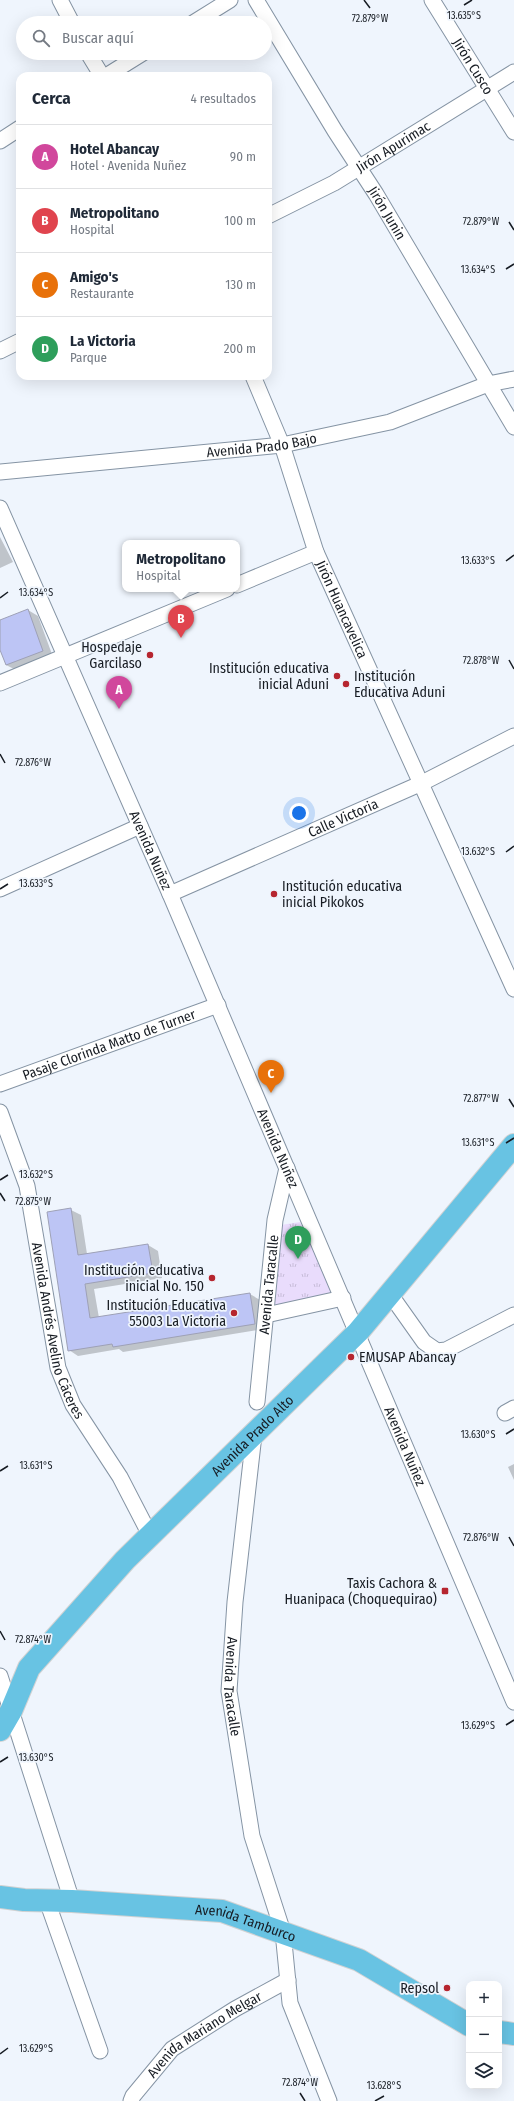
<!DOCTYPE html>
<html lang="es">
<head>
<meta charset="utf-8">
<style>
	:root { --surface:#fff; --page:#f2f2f3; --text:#1f2937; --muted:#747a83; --line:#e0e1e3; --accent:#2563eb }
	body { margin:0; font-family:"Fira Sans Condensed",sans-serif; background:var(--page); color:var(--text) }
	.controls { position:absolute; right:12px; bottom:12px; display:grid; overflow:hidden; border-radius:8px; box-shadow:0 4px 16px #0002 }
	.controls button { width:36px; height:36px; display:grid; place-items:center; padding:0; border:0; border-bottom:1px solid var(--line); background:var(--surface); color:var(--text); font:20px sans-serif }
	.you { position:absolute; left:299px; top:813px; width:14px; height:14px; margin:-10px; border:3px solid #fff; border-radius:50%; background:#1a73e8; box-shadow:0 0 0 6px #1a73e833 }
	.badge { display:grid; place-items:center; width:26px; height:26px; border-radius:50%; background:var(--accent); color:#fff; font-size:13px; font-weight:700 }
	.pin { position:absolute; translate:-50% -33px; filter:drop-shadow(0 1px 2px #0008) }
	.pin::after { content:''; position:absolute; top:21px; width:14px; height:12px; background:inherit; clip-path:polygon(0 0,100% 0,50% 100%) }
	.popup { position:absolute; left:122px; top:540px; width:118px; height:52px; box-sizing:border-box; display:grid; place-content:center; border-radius:8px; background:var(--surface); filter:drop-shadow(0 1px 3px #0005); font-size:13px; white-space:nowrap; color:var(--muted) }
	.popup b { font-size:15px; color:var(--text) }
	.popup::after { content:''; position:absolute; left:50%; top:100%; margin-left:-8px; border:8px solid transparent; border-top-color:var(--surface) }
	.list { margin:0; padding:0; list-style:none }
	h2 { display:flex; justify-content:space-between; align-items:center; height:52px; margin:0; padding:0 16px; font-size:17px }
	h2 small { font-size:13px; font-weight:400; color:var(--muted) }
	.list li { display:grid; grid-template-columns:26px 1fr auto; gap:12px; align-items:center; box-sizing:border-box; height:64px; padding:0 16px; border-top:1px solid var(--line) }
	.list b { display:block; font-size:15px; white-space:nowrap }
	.list p { margin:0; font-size:13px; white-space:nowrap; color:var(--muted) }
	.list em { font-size:13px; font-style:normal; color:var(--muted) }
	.icon { flex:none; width:22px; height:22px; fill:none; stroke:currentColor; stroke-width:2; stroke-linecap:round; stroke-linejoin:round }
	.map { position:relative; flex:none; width:514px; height:2101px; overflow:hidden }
	.search { position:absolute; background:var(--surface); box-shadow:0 4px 16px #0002; left:16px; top:16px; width:256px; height:44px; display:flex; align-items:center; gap:10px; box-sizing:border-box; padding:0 14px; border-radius:22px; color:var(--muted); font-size:15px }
	.panel { position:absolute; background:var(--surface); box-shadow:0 4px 16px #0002; left:16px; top:72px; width:256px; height:308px; border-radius:12px }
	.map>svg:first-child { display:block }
	.grass { fill:url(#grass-tufts) }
	.shadow { fill:#0003 }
	.building { fill:#bdc5f5; stroke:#9ea1b6 }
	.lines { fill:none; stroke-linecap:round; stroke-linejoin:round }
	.minor-casing { stroke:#8594a4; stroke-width:17 }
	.highway-casing { stroke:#d1d2d3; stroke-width:24 }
	.minor { stroke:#fff; stroke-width:15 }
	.highway { stroke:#68c3e3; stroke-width:22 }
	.ticks { fill:none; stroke:#171c23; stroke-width:1.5 }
	.poi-dot { fill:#b6252f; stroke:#eff5fd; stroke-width:1.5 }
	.labels { text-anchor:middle; stroke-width:3.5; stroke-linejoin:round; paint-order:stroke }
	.street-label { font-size:14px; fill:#171c23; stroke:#eff5fd }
	.poi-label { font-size:14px; fill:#171c23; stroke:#eff5fd; text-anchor:end }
	.ticks-label { font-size:10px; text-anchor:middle; fill:#171c23; stroke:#eff5fd; stroke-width:3.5; stroke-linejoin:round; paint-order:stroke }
</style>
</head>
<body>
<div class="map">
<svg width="514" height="2101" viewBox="0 0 514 2101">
	<defs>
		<pattern id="grass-tufts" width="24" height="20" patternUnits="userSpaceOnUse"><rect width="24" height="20" fill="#e9dcfc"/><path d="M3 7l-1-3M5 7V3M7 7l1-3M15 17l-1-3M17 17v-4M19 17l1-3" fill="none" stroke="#c7bcd8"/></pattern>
	</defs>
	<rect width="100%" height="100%" fill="#eff5fd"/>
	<path class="grass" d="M300,1222L337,1293L271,1309L281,1225Z"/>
	<path class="shadow" d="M0,537L13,562L0,568Z
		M28,610L38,616L53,657L16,670L6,665L0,647V621Z
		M71,1210L81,1215L87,1254L148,1245L158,1251L162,1278L94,1289L99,1318L250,1294L260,1300L264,1329L123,1352L119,1349L78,1356L69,1350Z
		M514,1464V1480L508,1467Z"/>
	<path class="building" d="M28,609L43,651L6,665L0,650V620Z
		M71,1208L78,1255L148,1244L153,1273L85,1284L90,1318L250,1293L255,1324L113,1347L112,1344L68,1351L47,1212Z"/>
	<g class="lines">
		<defs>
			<g id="minor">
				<path d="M60,0L72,23"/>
				<path id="s1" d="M256,0L335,131L376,194L514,427"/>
				<path id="s2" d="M432,0L514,132"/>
				<path d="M193,23L230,0"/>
				<path d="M88,53L102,76"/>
				<path d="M106,76L143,53"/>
				<path d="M0,141L20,128"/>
				<path id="s3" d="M268,216L334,183L514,72"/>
				<path d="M0,351L20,341"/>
				<path id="s4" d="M253,376L282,445L316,552L514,989"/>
				<path id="s5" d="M0,472L282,445L390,422L488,384L514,379"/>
				<path id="s6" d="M0,508L170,894L514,1702"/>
				<path d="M237,585L316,552"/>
				<path d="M0,683L227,589"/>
				<path d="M0,889L140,826"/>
				<path id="s7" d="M170,894L422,783L514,736"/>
				<path id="s8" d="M0,1084L218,1005"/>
				<path id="s9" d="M0,1112L27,1186L58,1368L73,1405L120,1477L150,1535"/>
				<path d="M390,1294L424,1342L437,1351L446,1350L514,1315"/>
				<path d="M266,1315L343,1298"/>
				<path id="s10" d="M257,1402L275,1220L287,1168"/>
				<path d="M505,1413L514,1408"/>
				<path id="s11" d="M254,1435L235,1602L229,1691L252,1836L283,1932L290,2003L329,2101"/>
				<path d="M0,1676L72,1901"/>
				<path d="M47,1901L100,2051"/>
				<path id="s12" d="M131,2101L133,2096L172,2049L235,2009L288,1980"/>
			</g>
			<g id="highway">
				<path id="s13" d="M0,1730L11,1711L29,1668L125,1560L358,1332L514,1145"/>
				<path id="s14" d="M0,1897L24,1900L72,1901L222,1911L359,1960L469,2025"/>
				<path d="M499,2032L514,2034"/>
			</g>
		</defs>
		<use href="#minor" class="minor-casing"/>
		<use href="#highway" class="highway-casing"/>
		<use href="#minor" class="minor"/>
		<use href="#highway" class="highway"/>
	</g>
	<path class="ticks" d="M364,0L370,8M464,5L472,0M509,222L514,230M506,269L514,264M506,561L514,555M0,598L8,592M509,660L514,669M0,754L5,763M506,852L514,846M0,889L8,884M509,1099L514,1107M506,1143L514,1138M0,1180L8,1175M0,1193L5,1201M506,1434L514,1429M0,1471L8,1466M509,1537L514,1546M0,1631L5,1640M506,1725L514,1720M0,1762L8,1757M0,2054L8,2048M300,2093L305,2101M375,2101L384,2096"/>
	<g class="poi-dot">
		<circle cx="150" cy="655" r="4"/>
		<circle cx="337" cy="676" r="4"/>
		<circle cx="346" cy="684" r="4"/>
		<circle cx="274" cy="894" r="4"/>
		<circle cx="212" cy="1278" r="4"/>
		<circle cx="234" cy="1313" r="4"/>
		<circle cx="351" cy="1357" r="4"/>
		<rect x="441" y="1587" width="8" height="8" rx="2"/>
		<circle cx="447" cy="1988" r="4"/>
	</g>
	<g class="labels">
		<g class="street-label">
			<text dy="5" stroke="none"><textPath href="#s2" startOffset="78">Jirón Cusco</textPath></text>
			<text dy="5" stroke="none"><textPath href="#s3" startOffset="143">Jirón Apurimac</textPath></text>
			<text dy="5" stroke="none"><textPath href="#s1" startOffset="250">Jirón Junin</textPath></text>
			<text dy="5" stroke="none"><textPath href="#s5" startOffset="263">Avenida Prado Bajo</textPath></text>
			<text dy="5" stroke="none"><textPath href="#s4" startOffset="250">Jirón Huancavelica</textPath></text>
			<text dy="5" stroke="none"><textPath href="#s7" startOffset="189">Calle Victoria</textPath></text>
			<text dy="5" stroke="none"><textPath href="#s6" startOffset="374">Avenida Nuñez</textPath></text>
			<text dy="5" stroke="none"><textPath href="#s8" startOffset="116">Pasaje Clorinda Matto de Turner</textPath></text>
			<text dy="5" stroke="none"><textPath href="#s6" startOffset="698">Avenida Nuñez</textPath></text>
			<text dy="5" stroke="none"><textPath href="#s10" startOffset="118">Avenida Taracalle</textPath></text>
			<text dy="5" stroke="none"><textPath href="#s9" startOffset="227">Avenida Andrés Avelino Cáceres</textPath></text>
			<text dy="5" stroke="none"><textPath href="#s13" startOffset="391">Avenida Prado Alto</textPath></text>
			<text dy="5" stroke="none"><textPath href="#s6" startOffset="1022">Avenida Nuñez</textPath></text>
			<text dy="5" stroke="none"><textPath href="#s11" startOffset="253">Avenida Taracalle</textPath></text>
			<text dy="5" stroke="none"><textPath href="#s14" startOffset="248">Avenida Tamburco</textPath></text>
			<text dy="5" stroke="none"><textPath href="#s12" startOffset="101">Avenida Mariano Melgar</textPath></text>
		</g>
		<g class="poi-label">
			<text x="142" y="652">Hospedaje<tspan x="142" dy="16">Garcilaso</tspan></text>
			<text x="329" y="673">Institución educativa<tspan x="329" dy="16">inicial Aduni</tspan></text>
			<text x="354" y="681" text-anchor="start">Institución<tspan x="354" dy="16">Educativa Aduni</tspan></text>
			<text x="282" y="891" text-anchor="start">Institución educativa<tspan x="282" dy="16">inicial Pikokos</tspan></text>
			<text x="204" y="1275">Institución educativa<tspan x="204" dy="16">inicial No. 150</tspan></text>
			<text x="226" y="1310">Institución Educativa<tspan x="226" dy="16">55003 La Victoria</tspan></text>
			<text x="359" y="1362" text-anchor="start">EMUSAP Abancay</text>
			<text x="437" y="1588">Taxis Cachora &amp;<tspan x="437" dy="16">Huanipaca (Choquequirao)</tspan></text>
			<text x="439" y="1993">Repsol</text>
		</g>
	</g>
	<g class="ticks-label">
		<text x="464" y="19">13.635°S</text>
		<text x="370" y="22">72.879°W</text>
		<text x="481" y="225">72.879°W</text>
		<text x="478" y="273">13.634°S</text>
		<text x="478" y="564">13.633°S</text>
		<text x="36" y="596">13.634°S</text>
		<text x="481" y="664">72.878°W</text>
		<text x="33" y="766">72.876°W</text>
		<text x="478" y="855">13.632°S</text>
		<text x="36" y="887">13.633°S</text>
		<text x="481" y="1102">72.877°W</text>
		<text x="478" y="1146">13.631°S</text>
		<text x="36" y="1178">13.632°S</text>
		<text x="33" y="1205">72.875°W</text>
		<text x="478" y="1438">13.630°S</text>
		<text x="36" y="1469">13.631°S</text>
		<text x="481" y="1541">72.876°W</text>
		<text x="33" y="1643">72.874°W</text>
		<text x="478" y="1729">13.629°S</text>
		<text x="36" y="1761">13.630°S</text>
		<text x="36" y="2052">13.629°S</text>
		<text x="300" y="2086">72.874°W</text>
		<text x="384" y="2089">13.628°S</text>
	</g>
</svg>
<div class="controls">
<button>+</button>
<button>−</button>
<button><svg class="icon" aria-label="layers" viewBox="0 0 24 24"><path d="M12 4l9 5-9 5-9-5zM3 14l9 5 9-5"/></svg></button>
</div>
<div class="you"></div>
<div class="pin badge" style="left:119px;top:709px;background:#d1479c">A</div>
<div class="pin badge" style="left:181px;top:638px;background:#e0444e">B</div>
<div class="popup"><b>Metropolitano</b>Hospital</div>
<div class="pin badge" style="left:271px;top:1093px;background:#e8710a">C</div>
<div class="pin badge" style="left:298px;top:1259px;background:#2e9e5b">D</div>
<div class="search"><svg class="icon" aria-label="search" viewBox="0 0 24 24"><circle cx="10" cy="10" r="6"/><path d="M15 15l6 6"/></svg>Buscar aquí</div>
<section class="panel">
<h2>Cerca<small>4 resultados</small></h2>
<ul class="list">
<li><span class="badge" style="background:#d1479c">A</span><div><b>Hotel Abancay</b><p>Hotel · Avenida Nuñez</p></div><em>90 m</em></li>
<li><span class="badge" style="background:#e0444e">B</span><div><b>Metropolitano</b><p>Hospital</p></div><em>100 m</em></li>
<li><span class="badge" style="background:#e8710a">C</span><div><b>Amigo's</b><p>Restaurante</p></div><em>130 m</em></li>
<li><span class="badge" style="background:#2e9e5b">D</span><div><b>La Victoria</b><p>Parque</p></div><em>200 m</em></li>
</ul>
</section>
</div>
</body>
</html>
